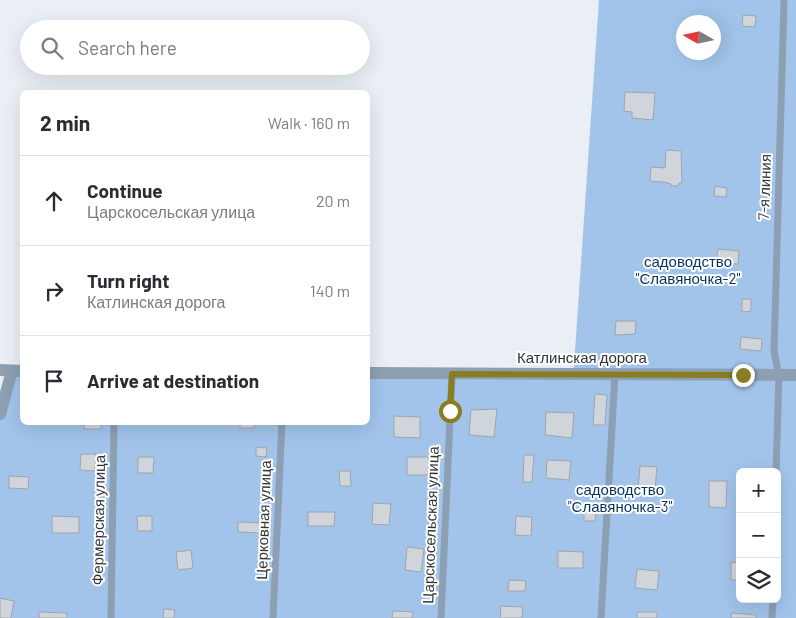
<!DOCTYPE html>
<html lang="en">
<head>
<meta charset="utf-8">
<style>
	:root { --surface:#fff; --page:#f7f7f7; --text:#2b2b33; --muted:#7c7c81; --line:#e1e1e2 }
	body { margin:0; font-family:Barlow,sans-serif; background:var(--page); color:var(--text) }
	.controls { position:absolute; right:15px; bottom:15px; display:grid; overflow:hidden; border-radius:8px; box-shadow:0 5px 20px #0002 }
	.controls button { width:45px; height:45px; display:grid; place-items:center; padding:0; border:0; border-bottom:1px solid var(--line); background:var(--surface); color:var(--text); font:25px sans-serif }
	.compass { position:absolute; left:676px; top:15px; width:45px; height:45px; border-radius:50%; background:var(--surface); box-shadow:0 5px 20px #0002; rotate:279deg }
	.stop { position:absolute; width:15px; height:15px; margin:-11px; border:4px solid #897d23; border-radius:50%; background:#fff }
	.stop.end { background:#897d23; border-color:#fff; box-shadow:0 1px 5px #0008 }
	.list { margin:0; padding:0; list-style:none }
	h2 { display:flex; justify-content:space-between; align-items:center; height:65px; margin:0; padding:0 20px; font-size:21px }
	h2 small { font-size:16px; font-weight:400; color:var(--muted) }
	.list li { display:grid; grid-template-columns:32px 1fr auto; gap:15px; align-items:center; box-sizing:border-box; height:90px; padding:0 20px; border-top:1px solid var(--line) }
	.list b { display:block; font-size:19px; white-space:nowrap }
	.list p { margin:0; font-size:16px; white-space:nowrap; color:var(--muted) }
	.list em { font-size:16px; font-style:normal; color:var(--muted) }
	.icon { flex:none; width:28px; height:28px; fill:none; stroke:currentColor; stroke-width:2; stroke-linecap:round; stroke-linejoin:round }
	.map { position:relative; flex:none; width:796px; height:618px; overflow:hidden }
	.search { position:absolute; background:var(--surface); box-shadow:0 5px 20px #0002; left:20px; top:20px; width:350px; height:55px; display:flex; align-items:center; gap:12px; box-sizing:border-box; padding:0 18px; border-radius:28px; color:var(--muted); font-size:19px }
	.panel { position:absolute; background:var(--surface); box-shadow:0 5px 20px #0002; left:20px; top:90px; width:350px; height:335px; border-radius:8px }
	.map>svg:first-child { display:block }
	.green { fill:#a2c4eb; fill-rule:evenodd }
	.building { fill:#d0d5db; stroke:#9fa4aa }
	.lines { fill:none; stroke-linecap:round; stroke-linejoin:round }
	.service { stroke:#8d9fb3; stroke-width:7 }
	.minor { stroke:#8d9fb3; stroke-width:12 }
	.route { stroke:#897d23; stroke-width:6 }
	.labels { text-anchor:middle; stroke-width:4; stroke-linejoin:round; paint-order:stroke }
	.street-label { font-size:15px; fill:#323436; stroke:#fff }
	.park-label { font-size:15px; fill:#06345f; stroke:#fff }
</style>
</head>
<body>
<div class="map">
<svg width="796" height="618" viewBox="0 0 796 618">
	<rect width="100%" height="100%" fill="#eaeff5"/>
	<path class="green" d="M599,0H796V618H0V407L8,377H22V422H368V379L573,380ZM684,22H714V52H684ZM740,472H777V599H740Z"/>
	<path class="building" d="M743,15L756,16L755,27L742,26Z
		M625,92L655,93L653,120L632,118V112L624,111Z
		M666,150L681,151L682,183H679L678,186H671V184L664,182L650,181L651,167L665,168Z
		M715,186L727,188L726,197L714,196Z
		M718,249L739,251L738,264L716,263Z
		M742,299H751V311L742,312Z
		M616,321H636L635,334L615,335Z
		M741,337L762,339L761,351L740,349Z
		M595,394L607,395L605,425H593Z
		M497,409L494,437L469,435L471,410Z
		M546,412L574,413L572,438L545,435Z
		M394,416L420,417V438L394,437Z
		M84,422H101V429H84Z
		M240,422H254V428H240Z
		M256,447L267,448L266,457L256,456Z
		M81,454H96L95,471L80,470Z
		M524,455H534L532,482H523Z
		M138,457H154L153,473H138Z
		M407,457H429L428,475H407Z
		M547,460L571,461L569,480L546,478Z
		M640,466L657,467L655,489L638,490Z
		M339,471H350L351,486H340Z
		M9,476L29,477L28,489L9,488Z
		M709,481H727L726,508L709,507Z
		M373,503L391,504L389,525L372,524Z
		M584,509L596,510L595,521H584Z
		M308,512H335L334,526H308Z
		M52,516L79,517V533H52Z
		M137,516H152V531H138Z
		M516,516L532,517L531,536L515,535Z
		M238,522L260,523V533L238,532Z
		M407,547L424,549L421,572L405,570Z
		M191,550L193,568L178,570L176,552Z
		M558,551L583,552V568H558Z
		M731,562L740,563V580H731Z
		M637,569L659,571L657,590L635,588Z
		M509,580L526,581L525,591H508Z
		M0,598L14,601L11,618H0Z
		M501,606L523,607L522,618H500Z
		M164,609L175,610L174,618H163Z
		M393,611L413,612L412,618H392Z
		M39,612L67,613V618H39Z
		M637,612H657V618H637Z
		M732,613L756,615V618H731Z"/>
	<g class="lines">
		<path class="service" d="M776,472L779,375L774,352L784,0
			M111,618L114,422
			M273,618L282,422
			M441,618L452,374
			M601,618L615,374
			M772,618L773,599"/>
		<path class="minor" d="M0,370L22,371
			M368,373L796,375
			M0,414L12,371"/>
	</g>
	<g class="lines">
		<path class="route" d="M450,411L452,374L743,375"/>
	</g>
	<g class="labels">
		<g class="street-label">
			<text transform="translate(765 187) rotate(-88)" y="5">7-я линия</text>
			<text x="582" y="363">Катлинская дорога</text>
			<text transform="translate(99 520) rotate(-89)" y="5">Фермерская улица</text>
			<text transform="translate(264 520) rotate(-88)" y="5">Церковная улица</text>
			<text transform="translate(431 525) rotate(-88)" y="5">Царскосельская улица</text>
		</g>
		<g class="park-label">
			<text x="688" y="267">садоводство<tspan x="688" dy="17">"Славяночка-2"</tspan></text>
			<text x="620" y="495">садоводство<tspan x="620" dy="17">"Славяночка-3"</tspan></text>
		</g>
	</g>
</svg>
<div class="controls">
<button>+</button>
<button>−</button>
<button><svg class="icon" aria-label="layers" viewBox="0 0 24 24"><path d="M12 4l9 5-9 5-9-5zM3 14l9 5 9-5"/></svg></button>
</div>
<svg class="compass" viewBox="-18 -18 36 36"><path d="M0-13l5 13h-10z" fill="#e53935"/><path d="M0 13l5-13h-10z" fill="#7c7c81"/></svg>
<div class="stop" style="left:450px;top:411px"></div>
<div class="stop end" style="left:743px;top:375px"></div>
<div class="search"><svg class="icon" aria-label="search" viewBox="0 0 24 24"><circle cx="10" cy="10" r="6"/><path d="M15 15l6 6"/></svg>Search here</div>
<section class="panel">
<h2>2 min<small>Walk · 160 m</small></h2>
<ul class="list">
<li><svg class="icon" aria-label="ahead" viewBox="0 0 24 24"><path d="M12 20V5M6 11l6-6 6 6"/></svg><div><b>Continue</b><p>Царскосельская улица</p></div><em>20 m</em></li>
<li><svg class="icon" aria-label="right" viewBox="0 0 24 24"><path d="M7 20v-9h11M14 6l5 5-5 5"/></svg><div><b>Turn right</b><p>Катлинская дорога</p></div><em>140 m</em></li>
<li><svg class="icon" aria-label="arrive" viewBox="0 0 24 24"><path d="M6 21V4h12l-3 4 3 4H6"/></svg><div><b>Arrive at destination</b></div></li>
</ul>
</section>
</div>
</body>
</html>
